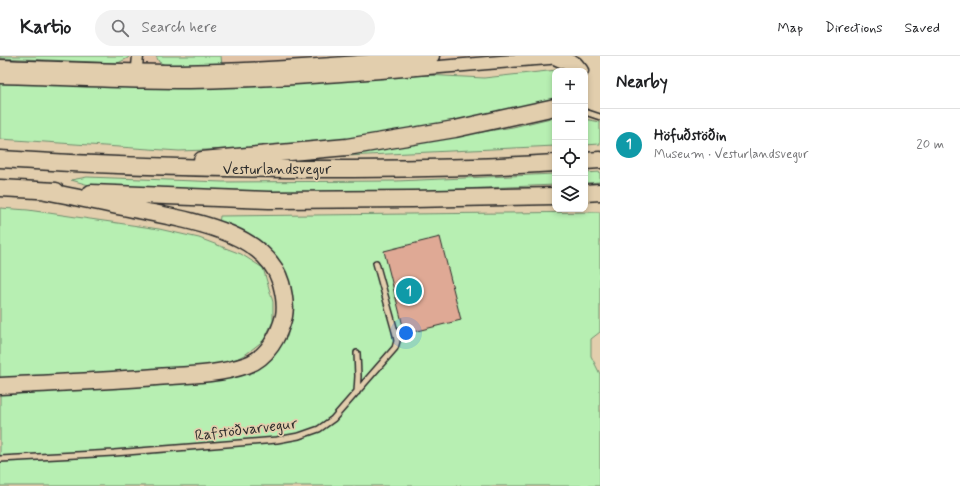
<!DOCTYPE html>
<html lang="en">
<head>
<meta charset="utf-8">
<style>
	:root { --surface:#fff; --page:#f2f2f2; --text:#202124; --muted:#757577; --line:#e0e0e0; --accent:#c8321e }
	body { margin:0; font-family:Mynerve,sans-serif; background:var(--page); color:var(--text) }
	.controls { position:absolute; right:12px; top:12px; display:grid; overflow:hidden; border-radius:8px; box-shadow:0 2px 6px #0003 }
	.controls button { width:36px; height:36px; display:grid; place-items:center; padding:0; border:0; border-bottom:1px solid var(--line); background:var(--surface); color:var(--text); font:20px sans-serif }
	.you { position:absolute; left:406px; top:277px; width:14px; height:14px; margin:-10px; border:3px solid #fff; border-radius:50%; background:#1a73e8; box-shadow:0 0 0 6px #1a73e833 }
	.badge { display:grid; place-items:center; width:26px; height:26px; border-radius:50%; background:var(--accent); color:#fff; font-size:13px; font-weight:700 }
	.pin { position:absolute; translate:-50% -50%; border:2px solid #fff; box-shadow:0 1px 4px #0006 }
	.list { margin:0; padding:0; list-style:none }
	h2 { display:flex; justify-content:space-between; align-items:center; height:52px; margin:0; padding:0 16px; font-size:17px }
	h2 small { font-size:13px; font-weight:400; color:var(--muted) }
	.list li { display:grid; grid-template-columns:26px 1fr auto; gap:12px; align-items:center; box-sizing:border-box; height:72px; padding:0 16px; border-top:1px solid var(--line) }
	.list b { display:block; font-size:15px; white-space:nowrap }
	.list p { margin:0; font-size:13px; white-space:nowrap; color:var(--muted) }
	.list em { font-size:13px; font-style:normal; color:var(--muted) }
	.icon { flex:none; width:22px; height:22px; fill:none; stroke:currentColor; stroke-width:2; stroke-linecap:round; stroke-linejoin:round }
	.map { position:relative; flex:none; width:600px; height:430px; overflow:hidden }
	header { display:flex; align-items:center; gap:24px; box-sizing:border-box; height:56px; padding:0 20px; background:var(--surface); border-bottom:1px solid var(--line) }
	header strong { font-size:19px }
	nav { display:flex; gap:22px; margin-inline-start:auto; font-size:14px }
	.search { width:280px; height:36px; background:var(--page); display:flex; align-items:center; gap:10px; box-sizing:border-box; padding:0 14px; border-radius:22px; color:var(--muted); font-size:15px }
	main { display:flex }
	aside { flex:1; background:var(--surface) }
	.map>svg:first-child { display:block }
	.built { fill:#e1c3a6 }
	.green { fill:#b7efb2; stroke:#718d6e }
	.building { fill:#dfa995; stroke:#2b2b2b }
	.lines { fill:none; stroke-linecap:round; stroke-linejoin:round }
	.service-casing { stroke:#2b2b2b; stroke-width:8 }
	.minor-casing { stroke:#2b2b2b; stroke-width:13 }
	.tertiary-casing { stroke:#2b2b2b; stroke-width:15 }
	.trunk-casing { stroke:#2b2b2b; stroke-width:19 }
	.service { stroke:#e2cead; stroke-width:5 }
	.minor { stroke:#e2cead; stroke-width:10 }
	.tertiary { stroke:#e2cead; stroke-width:12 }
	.trunk { stroke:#e2cead; stroke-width:16 }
	.labels { text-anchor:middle; stroke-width:3.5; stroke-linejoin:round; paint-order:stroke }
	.street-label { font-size:15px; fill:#2b2b2b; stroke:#e2cead }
</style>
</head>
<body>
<header>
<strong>Kartio</strong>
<div class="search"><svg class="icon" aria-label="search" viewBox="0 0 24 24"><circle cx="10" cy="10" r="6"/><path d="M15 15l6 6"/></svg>Search here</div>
<nav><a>Map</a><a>Directions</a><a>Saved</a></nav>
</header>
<main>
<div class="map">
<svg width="600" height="430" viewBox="0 0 600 430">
	<rect width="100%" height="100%" fill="#e2cead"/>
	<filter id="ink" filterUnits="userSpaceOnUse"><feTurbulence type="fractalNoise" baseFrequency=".025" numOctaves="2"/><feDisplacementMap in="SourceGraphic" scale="8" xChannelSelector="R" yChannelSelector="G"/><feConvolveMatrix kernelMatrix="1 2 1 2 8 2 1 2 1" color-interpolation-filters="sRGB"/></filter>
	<g filter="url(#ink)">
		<path class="built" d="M0,0H503L347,13L0,15Z"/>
		<path class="green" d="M0,0H129L128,2L118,7L0,2Z
			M156,0H221L222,10H167L159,6Z
			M557,14L558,15H555V42L550,45L383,83L313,90L179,95L0,83V25L114,30L241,31L425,19L484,22Z
			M555,61V90L326,101L513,71Z
			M585,63L600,66V88L585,89Z
			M600,116V126L585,127V117Z
			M555,118V129L389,136H222L89,129L71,124L87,121L222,126L397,125Z
			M0,152L28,154L159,173L199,182L241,198L263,212L273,246V265L264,284L246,298L221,311L0,324Z
			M600,156V276L591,283V300L600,318V430H0V336L185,324L274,298L287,281L294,253L291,231L281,209L219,169L220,160Z"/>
		<path class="building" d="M440,181L461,264L405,278L384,195Z"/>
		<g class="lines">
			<defs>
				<path id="service" d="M585,56L600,61
					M357,297L358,320L357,336
					M0,403L114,397L277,384L299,380L319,373L333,363L395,292L397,285L396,279L376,207"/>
				<path id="minor" d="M136,22L138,0"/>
				<path id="tertiary" d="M0,10C59,12 120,15 179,15C264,14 349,7 433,0
					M0,21C75,23 151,28 226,25C334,22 441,10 549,2L562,0"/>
				<path id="trunk" d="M557,1L575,9L580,15
					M0,103C109,110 217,113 326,113C402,113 479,112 555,107
					M202,104L347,91L455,73L555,51
					M585,105L600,104
					M0,132L56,135
					M91,137L269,144L413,143L555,140
					M585,137L600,136
					M0,330C52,327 104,325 156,321C186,319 218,319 247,309C267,302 279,280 284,260C286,249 284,238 281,227C265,174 185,164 138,154C107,148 76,141 45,135"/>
			</defs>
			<use href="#service" class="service-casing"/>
			<use href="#minor" class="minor-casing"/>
			<use href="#tertiary" class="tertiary-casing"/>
			<use href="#trunk" class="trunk-casing"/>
			<use href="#service" class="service"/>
			<use href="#minor" class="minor"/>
			<use href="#tertiary" class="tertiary"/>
			<use href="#trunk" class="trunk"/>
		</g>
	</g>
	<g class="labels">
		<g class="street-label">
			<text x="277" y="118">Vesturlandsvegur</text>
			<text transform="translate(246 373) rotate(-7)" y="5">Rafstöðvarvegur</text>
		</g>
	</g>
</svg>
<div class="controls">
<button>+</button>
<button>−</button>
<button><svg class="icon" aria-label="locate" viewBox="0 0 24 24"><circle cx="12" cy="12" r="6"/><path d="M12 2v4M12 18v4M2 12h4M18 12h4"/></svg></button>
<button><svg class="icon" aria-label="layers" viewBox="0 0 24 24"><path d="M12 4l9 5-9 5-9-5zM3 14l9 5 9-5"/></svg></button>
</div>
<div class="you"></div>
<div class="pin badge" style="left:409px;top:235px;background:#0f9aa8">1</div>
</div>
<aside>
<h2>Nearby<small></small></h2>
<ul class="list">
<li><span class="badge" style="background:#0f9aa8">1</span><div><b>Höfuðstöðin</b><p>Museum · Vesturlandsvegur</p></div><em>20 m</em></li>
</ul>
</aside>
</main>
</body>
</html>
